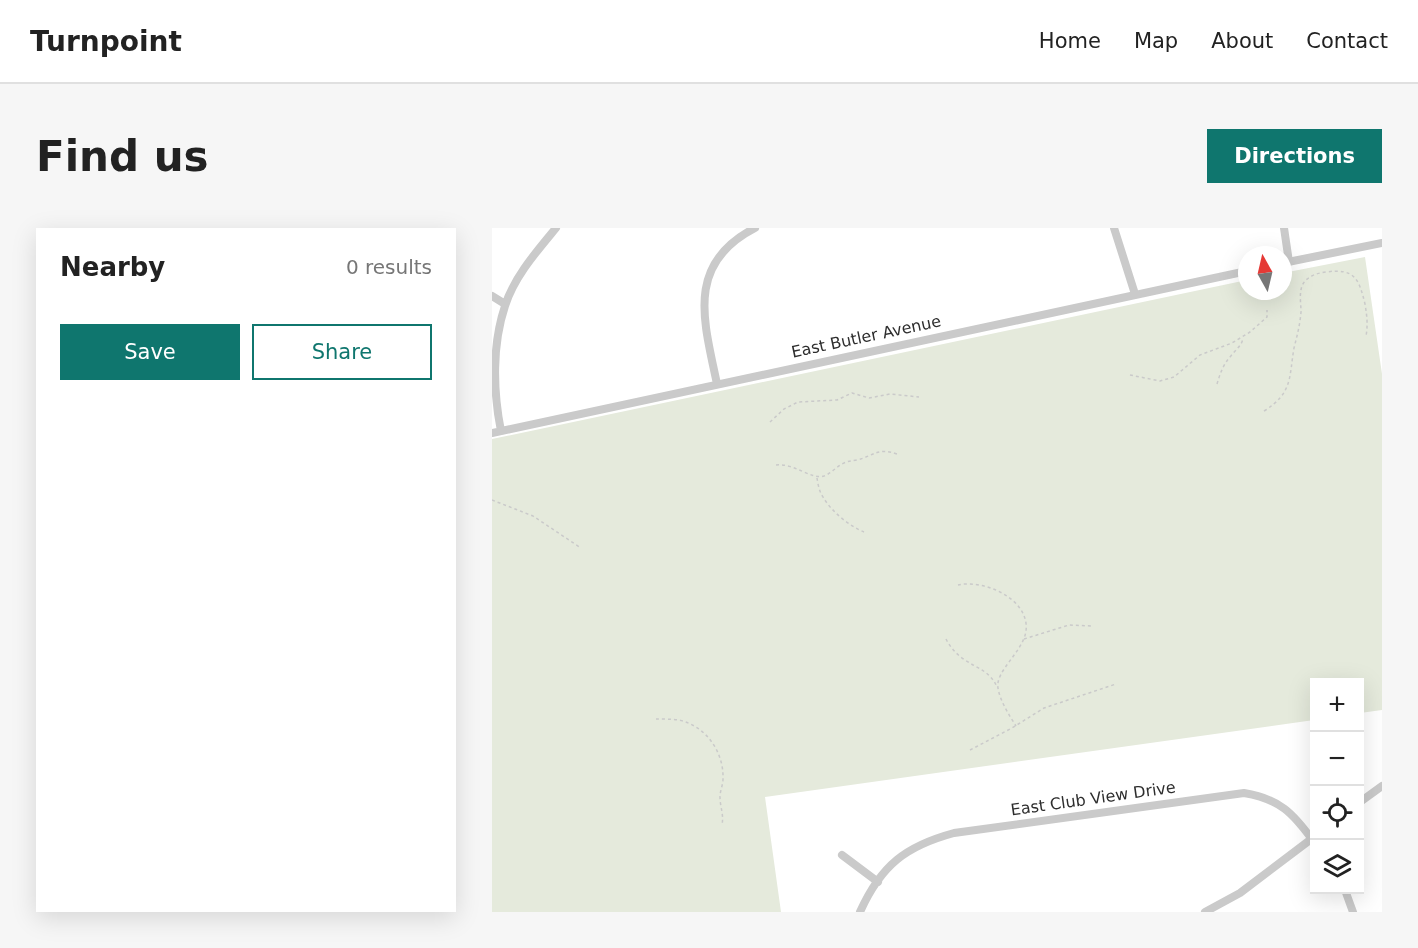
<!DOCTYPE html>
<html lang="en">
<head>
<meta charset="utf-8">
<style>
	:root { --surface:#fff; --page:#f6f6f6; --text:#222; --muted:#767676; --line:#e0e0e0; --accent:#0f766e }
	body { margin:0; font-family:"DejaVu Sans",sans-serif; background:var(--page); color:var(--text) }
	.controls { position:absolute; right:18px; bottom:18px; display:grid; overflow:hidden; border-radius:0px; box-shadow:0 6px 24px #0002 }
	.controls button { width:54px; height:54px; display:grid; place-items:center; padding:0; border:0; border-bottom:2px solid var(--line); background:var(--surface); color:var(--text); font:30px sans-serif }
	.compass { position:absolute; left:746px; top:18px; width:54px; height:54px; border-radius:50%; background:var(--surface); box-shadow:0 6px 24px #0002; rotate:352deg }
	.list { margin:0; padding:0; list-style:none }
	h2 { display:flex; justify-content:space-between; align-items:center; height:78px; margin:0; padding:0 24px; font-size:26px }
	h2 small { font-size:20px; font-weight:400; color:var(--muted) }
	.actions { display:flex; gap:12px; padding:18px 24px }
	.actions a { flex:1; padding:14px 0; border:2px solid var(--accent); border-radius:0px; text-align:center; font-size:21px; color:var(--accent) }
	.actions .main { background:var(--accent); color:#fff }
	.icon { flex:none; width:33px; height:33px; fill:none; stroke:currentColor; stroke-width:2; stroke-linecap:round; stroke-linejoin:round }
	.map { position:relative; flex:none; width:890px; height:684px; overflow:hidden; border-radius:0px }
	header { display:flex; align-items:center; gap:36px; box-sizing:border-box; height:84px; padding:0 30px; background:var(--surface); border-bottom:2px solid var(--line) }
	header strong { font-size:28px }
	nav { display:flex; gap:33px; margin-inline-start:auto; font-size:21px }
	.intro { display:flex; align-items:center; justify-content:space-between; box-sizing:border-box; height:144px; padding:0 36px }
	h1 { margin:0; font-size:42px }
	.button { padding:15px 27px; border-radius:0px; background:var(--accent); color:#fff; font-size:21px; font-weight:700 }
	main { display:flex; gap:36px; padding:0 36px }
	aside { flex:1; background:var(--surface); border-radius:0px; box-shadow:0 6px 24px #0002 }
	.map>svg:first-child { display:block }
	.green { fill:#e5eadc }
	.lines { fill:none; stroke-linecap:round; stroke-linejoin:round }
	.path { stroke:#cacaca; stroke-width:1.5; stroke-dasharray:3 3; stroke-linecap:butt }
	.minor { stroke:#cacaca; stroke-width:8 }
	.labels { text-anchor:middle; stroke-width:6; stroke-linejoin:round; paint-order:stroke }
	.street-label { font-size:16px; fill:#2d2d2d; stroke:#fff }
</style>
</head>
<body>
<header>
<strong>Turnpoint</strong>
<nav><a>Home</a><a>Map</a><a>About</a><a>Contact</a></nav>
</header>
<div class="intro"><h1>Find us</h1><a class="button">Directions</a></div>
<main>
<aside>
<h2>Nearby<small>0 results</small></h2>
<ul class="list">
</ul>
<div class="actions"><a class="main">Save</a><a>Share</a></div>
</aside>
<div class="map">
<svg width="890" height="684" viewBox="0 0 890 684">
	<rect width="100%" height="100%" fill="#fff"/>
	<path class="green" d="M873,29L890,146V482L868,485V454H822V492L273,569L289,684H0V211L755,52V63H791V45Z"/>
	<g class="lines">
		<path class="path" d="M638,147L668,153L682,149L708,127L740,115L758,104L775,89V82
			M725,156C728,146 731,137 738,129C743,122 750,118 751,110
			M772,183C801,165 797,149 802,120C805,108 808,97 809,84C809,74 806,61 813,53C819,47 826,45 834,44C863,40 867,51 873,76C875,88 876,97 874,108
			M278,194L292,181L306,174L345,172L360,165L377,170L398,166L427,169
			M284,237C303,235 319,252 332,248C340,245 345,238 352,235C356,233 360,233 365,232C382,228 385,219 405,226
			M325,250C326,256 327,263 331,269C339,283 357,298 372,304
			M0,272L41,288L89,320
			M466,357C492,351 538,371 534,403C531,424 503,443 506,460C508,473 517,487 524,498
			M454,411C458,419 465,427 473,432C486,441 498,443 505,459
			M532,411L577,397L599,398
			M164,491C171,491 179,491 187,492C214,498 232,524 231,551C231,557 228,563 228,569C228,579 232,586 230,597
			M478,522L520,500L552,480L624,456"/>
		<path class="minor" d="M622,0L643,66
			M792,0L797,34
			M791,35L890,15
			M0,68L13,76
			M225,156C212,93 193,36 263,0
			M9,203C1,163 0,117 13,78C22,49 45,23 64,0
			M0,205L755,43
			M868,574L890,558
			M350,627L386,654
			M853,662L861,684
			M368,684C389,637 414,618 462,605L752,565C788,571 801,585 822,614
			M713,684L748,665L822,609"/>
	</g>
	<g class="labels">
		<g class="street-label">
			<text transform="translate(374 108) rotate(-12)" y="6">East Butler Avenue</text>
			<text transform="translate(601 570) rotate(-8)" y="6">East Club View Drive</text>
		</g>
	</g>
</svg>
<div class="controls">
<button>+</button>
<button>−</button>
<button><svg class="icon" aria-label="locate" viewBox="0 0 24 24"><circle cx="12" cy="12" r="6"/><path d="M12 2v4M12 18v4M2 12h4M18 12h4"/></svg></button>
<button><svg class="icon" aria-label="layers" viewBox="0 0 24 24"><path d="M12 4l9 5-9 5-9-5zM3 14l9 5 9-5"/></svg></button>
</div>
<svg class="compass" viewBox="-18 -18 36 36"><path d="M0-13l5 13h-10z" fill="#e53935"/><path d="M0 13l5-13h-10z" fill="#767676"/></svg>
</div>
</main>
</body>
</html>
